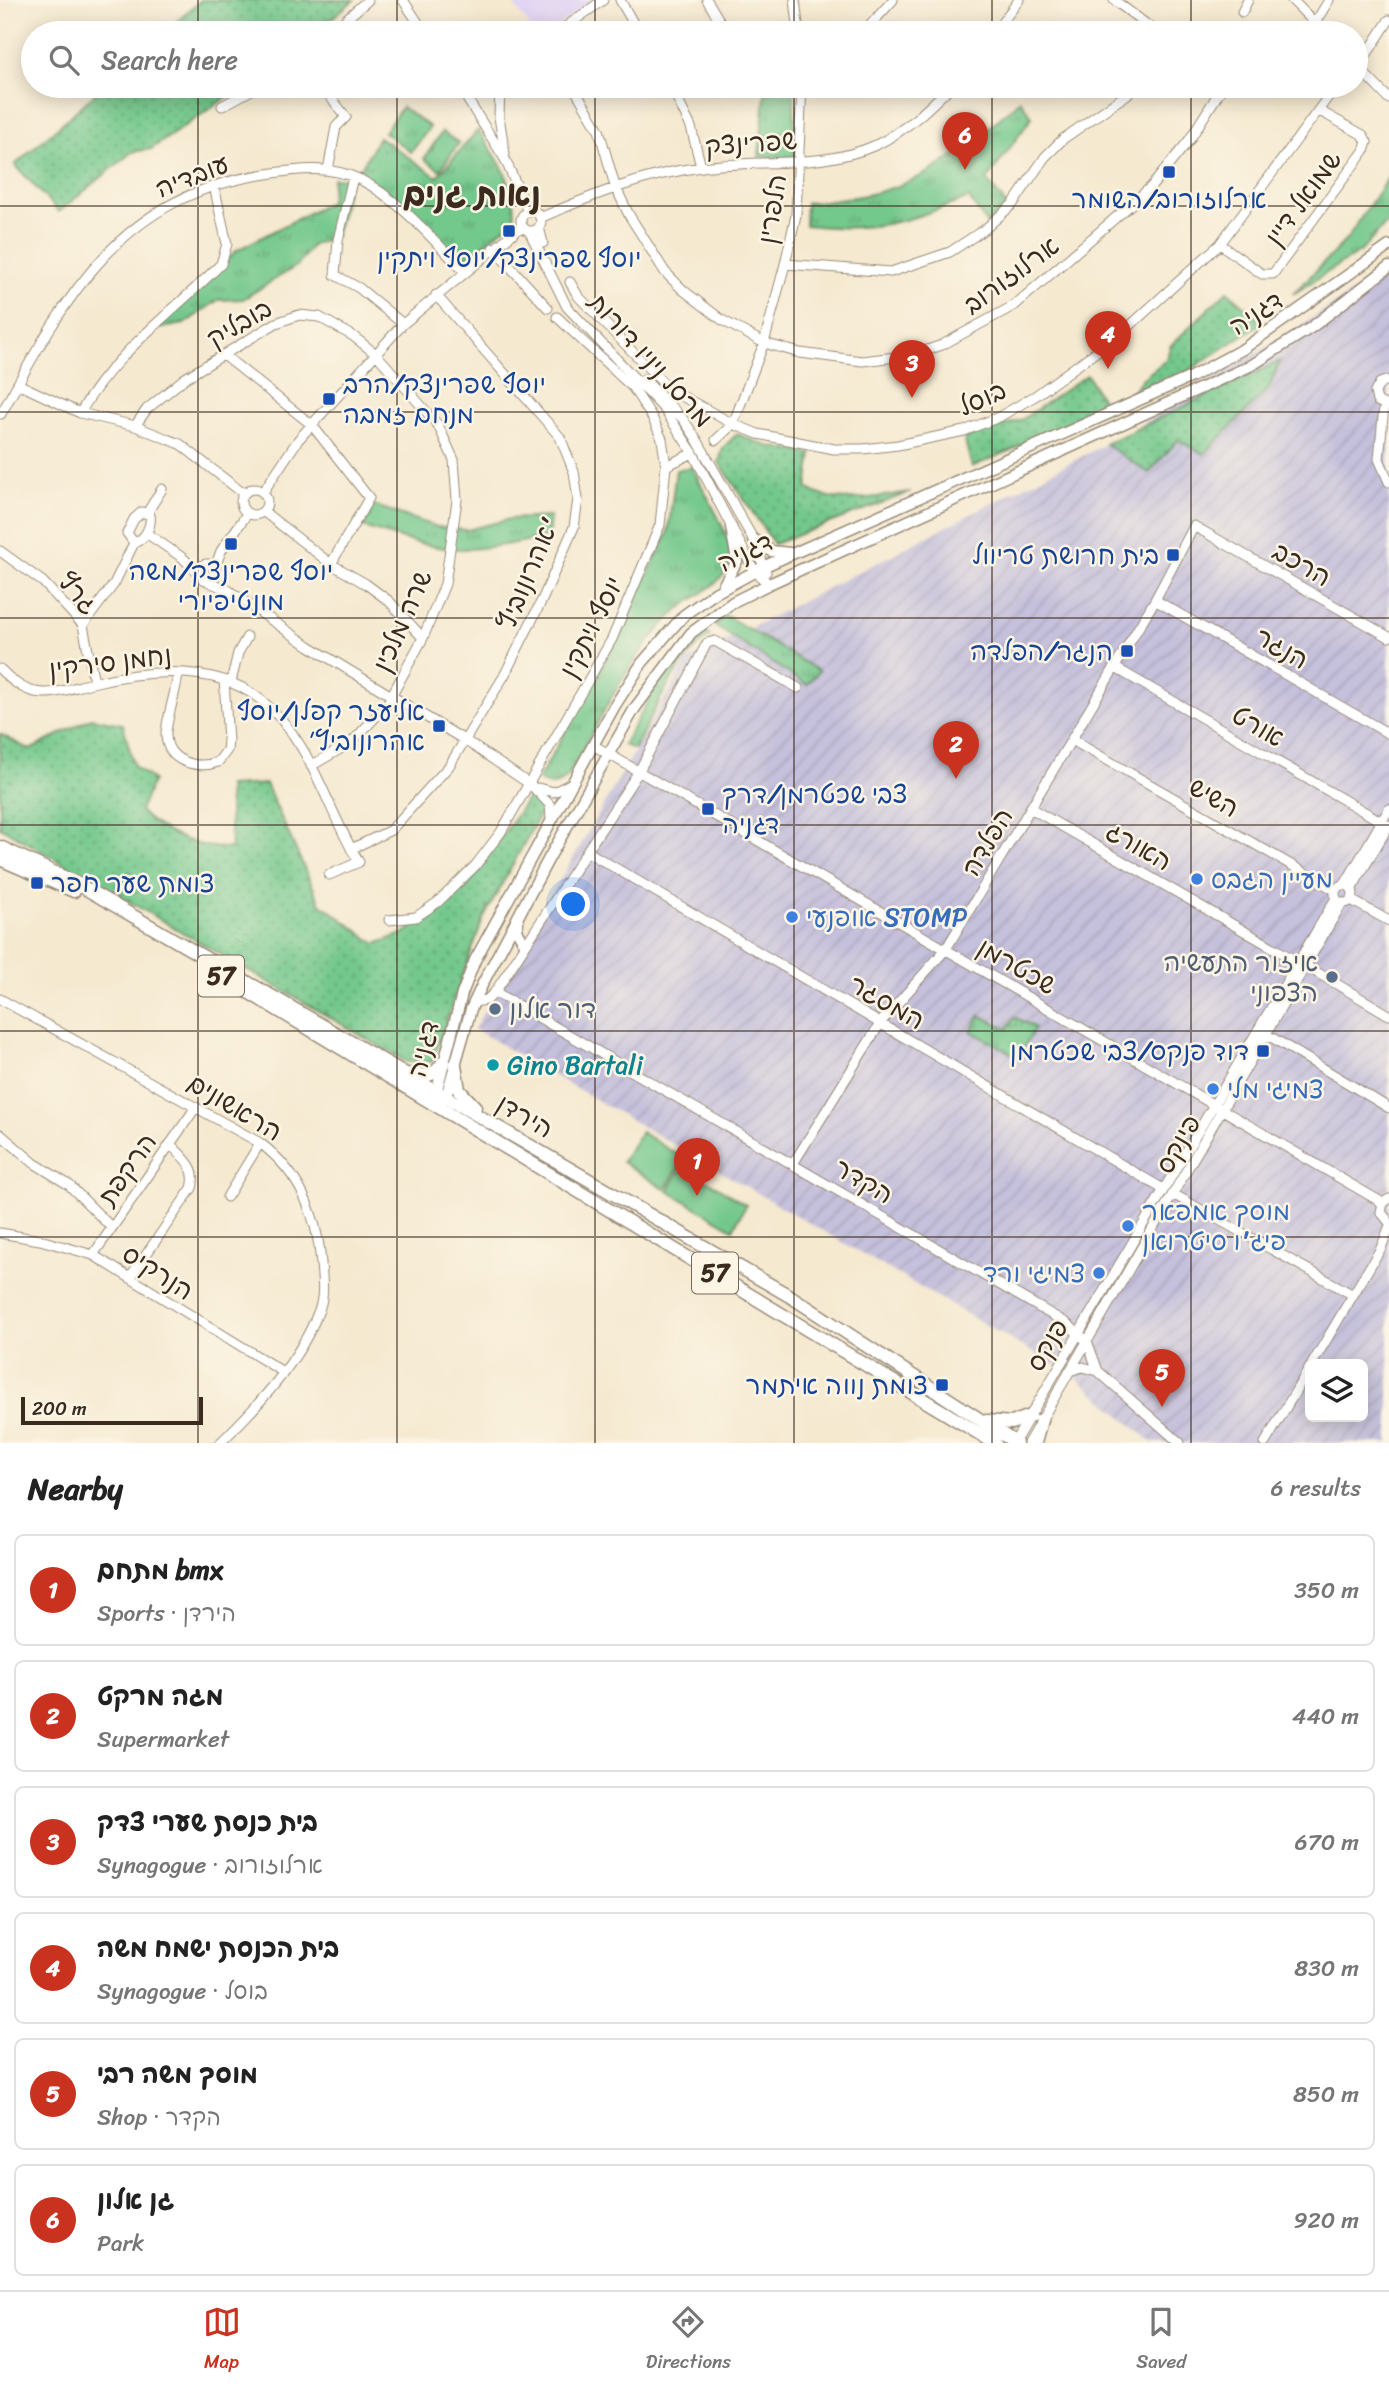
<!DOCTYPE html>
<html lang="en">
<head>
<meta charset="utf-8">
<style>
	:root { --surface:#fff; --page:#f2f2f2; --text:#222; --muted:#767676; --line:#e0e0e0; --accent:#c8321e }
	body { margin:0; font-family:Sriracha,"Playpen Sans Hebrew",sans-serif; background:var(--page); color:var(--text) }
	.controls { position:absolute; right:21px; bottom:21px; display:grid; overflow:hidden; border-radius:10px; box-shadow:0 4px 18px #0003 }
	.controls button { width:63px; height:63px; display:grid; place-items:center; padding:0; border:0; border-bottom:2px solid var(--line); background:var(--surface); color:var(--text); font:35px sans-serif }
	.scale { position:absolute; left:21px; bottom:18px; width:182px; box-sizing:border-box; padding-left:7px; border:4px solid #3b2a1e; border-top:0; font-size:19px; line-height:24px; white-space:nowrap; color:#3b2a1e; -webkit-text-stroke:5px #fcf5e5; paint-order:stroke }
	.you { position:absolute; left:574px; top:905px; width:24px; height:24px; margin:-18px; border:5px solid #fff; border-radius:50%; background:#1a73e8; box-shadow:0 0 0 10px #1a73e833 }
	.badge { display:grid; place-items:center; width:46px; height:46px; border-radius:50%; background:var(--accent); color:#fff; font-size:23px; font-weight:700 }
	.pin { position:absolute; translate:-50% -58px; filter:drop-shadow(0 2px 4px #0008) }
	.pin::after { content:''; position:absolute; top:37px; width:24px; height:21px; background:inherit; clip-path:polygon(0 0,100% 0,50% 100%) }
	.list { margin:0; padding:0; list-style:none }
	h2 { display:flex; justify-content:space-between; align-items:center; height:91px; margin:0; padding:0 28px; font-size:30px }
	h2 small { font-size:23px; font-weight:400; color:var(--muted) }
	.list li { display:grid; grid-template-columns:46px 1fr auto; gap:21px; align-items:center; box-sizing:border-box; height:112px; margin:0 14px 14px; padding:0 14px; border:2px solid var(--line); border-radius:10px }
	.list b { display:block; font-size:26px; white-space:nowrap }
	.list p { margin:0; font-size:23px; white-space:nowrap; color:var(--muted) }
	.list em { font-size:23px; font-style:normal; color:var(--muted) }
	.icon { flex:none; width:38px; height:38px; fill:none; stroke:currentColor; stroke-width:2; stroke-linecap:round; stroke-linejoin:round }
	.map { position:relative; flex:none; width:1389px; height:1443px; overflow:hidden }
	.search { position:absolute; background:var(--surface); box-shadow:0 4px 18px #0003; left:21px; right:21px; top:21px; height:77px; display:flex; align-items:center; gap:18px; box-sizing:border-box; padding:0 24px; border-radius:38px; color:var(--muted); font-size:26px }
	.sheet { height:847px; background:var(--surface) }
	nav { display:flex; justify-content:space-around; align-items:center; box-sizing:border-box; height:98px; border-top:2px solid var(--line); background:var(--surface); font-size:19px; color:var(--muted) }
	nav a { display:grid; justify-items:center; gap:4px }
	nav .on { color:var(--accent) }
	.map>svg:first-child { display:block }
	.built { fill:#e1d4f4 }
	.industrial { fill:url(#industrial-furrows); fill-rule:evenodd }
	.grass { fill:url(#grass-dots); stroke:#577955; stroke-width:2 }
	.park { fill:url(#park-tufts); stroke:#577955; stroke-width:2 }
	.pitch { fill:#73c88c; stroke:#577955; stroke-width:2 }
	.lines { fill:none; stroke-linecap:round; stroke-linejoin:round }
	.minor-casing { stroke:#988a77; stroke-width:11 }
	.major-casing { stroke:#988a77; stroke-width:13 }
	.highway-casing { stroke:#988a77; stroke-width:15 }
	.minor { stroke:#fff; stroke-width:9 }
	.major { stroke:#fff; stroke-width:10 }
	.highway { stroke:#fff; stroke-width:12 }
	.grid { fill:none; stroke:#3b2a1e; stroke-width:2; stroke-opacity:0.55 }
	.transit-dot { fill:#1a4fb4; stroke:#fcf5e5; stroke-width:2.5 }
	.shop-dot { fill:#3f7fe0; stroke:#fcf5e5; stroke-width:2.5 }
	.service-dot { fill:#5c6f8a; stroke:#fcf5e5; stroke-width:2.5 }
	.culture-dot { fill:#0f9aa8; stroke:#fcf5e5; stroke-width:2.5 }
	.labels { text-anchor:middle; stroke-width:5; stroke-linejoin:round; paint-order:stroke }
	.shield { fill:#fcf5e5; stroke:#75675a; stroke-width:2 }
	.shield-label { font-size:24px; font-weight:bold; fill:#3b2a1e }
	.street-label { font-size:26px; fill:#3b2a1e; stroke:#fcf5e5 }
	.transit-label { font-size:26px; fill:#164399; stroke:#fcf5e5; text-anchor:end }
	.shop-label { font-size:26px; fill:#366cbe; stroke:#fcf5e5; text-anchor:start }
	.service-label { font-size:26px; fill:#4e5e75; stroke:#fcf5e5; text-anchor:end }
	.culture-label { font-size:26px; fill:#0d838f; stroke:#fcf5e5; text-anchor:start }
	.district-label { font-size:33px; font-weight:bold; fill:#3b2a1e; stroke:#fcf5e5 }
</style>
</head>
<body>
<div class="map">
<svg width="1389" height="1443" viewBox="0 0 1389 1443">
	<defs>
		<pattern id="industrial-furrows" width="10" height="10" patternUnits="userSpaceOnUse" patternTransform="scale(1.75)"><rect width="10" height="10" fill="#c5c0db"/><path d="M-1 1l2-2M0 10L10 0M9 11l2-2" fill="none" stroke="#aaa5bc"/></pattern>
		<pattern id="grass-dots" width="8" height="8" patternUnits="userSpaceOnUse" patternTransform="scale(1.75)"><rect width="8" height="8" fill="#73c88c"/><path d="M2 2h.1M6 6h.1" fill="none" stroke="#60a372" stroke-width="1.8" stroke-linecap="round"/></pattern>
		<pattern id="park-tufts" width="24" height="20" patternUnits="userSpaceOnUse" patternTransform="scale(1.75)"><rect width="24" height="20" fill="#73c88c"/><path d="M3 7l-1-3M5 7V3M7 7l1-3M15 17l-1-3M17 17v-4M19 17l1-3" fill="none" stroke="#60a372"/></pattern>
	</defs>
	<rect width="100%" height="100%" fill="#fcf5e5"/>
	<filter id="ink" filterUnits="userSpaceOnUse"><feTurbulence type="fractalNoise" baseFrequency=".0143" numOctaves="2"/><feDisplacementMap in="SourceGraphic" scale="14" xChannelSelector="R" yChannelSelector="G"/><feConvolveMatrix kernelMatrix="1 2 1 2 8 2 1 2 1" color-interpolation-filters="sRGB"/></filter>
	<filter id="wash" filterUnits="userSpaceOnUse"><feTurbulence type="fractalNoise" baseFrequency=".00686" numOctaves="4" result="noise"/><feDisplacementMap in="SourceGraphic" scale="28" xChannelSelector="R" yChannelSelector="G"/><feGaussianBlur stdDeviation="1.57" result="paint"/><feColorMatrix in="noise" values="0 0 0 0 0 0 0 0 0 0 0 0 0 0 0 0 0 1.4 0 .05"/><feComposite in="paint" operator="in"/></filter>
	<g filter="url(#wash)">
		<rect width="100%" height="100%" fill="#f5e9d0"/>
		<path class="built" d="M510,0H594L547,33H535Z"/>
		<path class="industrial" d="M1389,270V1443H1153L1077,1378L474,1029L687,661L1133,430ZM1310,1364H1363V1417H1310Z"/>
		<path class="grass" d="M201,0H354L314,33H164Z
			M104,86H243L151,149L132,152L59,212L15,165Z
			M1227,291L1263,322L1173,381L972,467L964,438L1021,420L1087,375L1105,405L1129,396L1142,379L1166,360L1171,345Z
			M1280,361L1269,388L1204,454L1178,440L1149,473L1105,444Z
			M737,434L767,446L812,454L807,488C836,508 878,496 911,492L774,544L719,462L723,448Z
			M91,718L123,724L134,766L153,780L140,811C162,834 199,849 231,848L228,786L266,784L320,903L376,944L403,934L468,886L530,795L544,807L483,919L432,1062H407L0,827V734L30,750Z"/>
		<path class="park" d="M766,86H794L795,157H759Z
			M1020,100L1032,117L987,180L1006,205L987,224L969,198C907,222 872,233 805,225L806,203C912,195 944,169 1020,100Z
			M402,107L430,127L411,152L384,132Z
			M478,130C495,154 519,188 514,219L461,264L396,198L359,171L379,137L437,177Z
			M442,132L459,143L440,170L424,159Z
			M1389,176V220L1361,251L1293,294L1347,239Z
			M333,178L350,179L335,237L312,245L298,265L243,299L218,300L184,324L157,329L237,250L330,202Z
			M692,467C700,484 730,535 731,550C733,583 696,593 677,611C629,654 600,721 568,776C558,786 551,788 538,780L605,661L668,533L676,470Z
			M373,505L437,527L467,530L510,519L550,517L548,536C519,543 490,549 460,549C428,549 394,536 363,527Z
			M725,615L819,671L807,685L715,626Z
			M701,630L710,636C674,662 655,711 634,749L623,745L661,678Z
			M980,1015L1007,1029L1015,1017L1035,1028L1018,1057L971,1031Z"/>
		<path class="pitch" d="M641,1132L684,1159L665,1189L622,1162Z
			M683,1165L746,1205L733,1229L668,1191Z"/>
	</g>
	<g filter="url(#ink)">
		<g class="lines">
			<defs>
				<path id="minor" d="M403,0L425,33
					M620,0L639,33
					M707,0L727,33
					M795,0L799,33
					M1114,0L1158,33
					M1292,0L1325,33
					M1242,12L1248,0
					M1315,23L1329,0
					M330,33L368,0
					M557,33L603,0
					M863,33L893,0
					M994,33L1019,0
					M1357,66L1389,99
					M1356,71L1389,20
					M322,86L346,117L336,127L328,170
					M459,86L505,159L528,212
					M500,86L499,117L505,154
					M573,86L599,130L615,186L629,215L665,272L683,290L722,320L764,343L800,353L862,361L913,355L942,345L1015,305L1151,187L1190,139L1223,86
					M671,86L691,127L701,167
					M468,99L486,86
					M222,106L259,86
					M353,177L338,240L335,275L359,288L403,324
					M521 221a10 10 0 1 1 20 0a10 10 0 1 1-20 0Z
					M540,218C593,195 645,174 702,167C759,159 823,169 876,145C905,131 929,108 951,86
					M539,227L543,243
					M529,231L567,307L664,409L693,453L755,572L769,584
					M1220,244L1262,274H1273L1364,151L1367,142L1363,135L1318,110
					M493,248L548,308
					M785,264L891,272L950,252L985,229L1013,204L1045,157L1063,139L1139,86
					M570,282L578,296L669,389L733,424L758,434L834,449H863L898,445L964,431L999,417L1035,396L1122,333L1220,244L1336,86
					M225,356L312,425L369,498L331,564
					M644,379L683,419L696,438L753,539L766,572
					M18,384L80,413L135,426L180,444L244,494
					M1384,406L1379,459L1389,482
					M1387,406L1377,401L1375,392L1380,383L1389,380
					M80,413C115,352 172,313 221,264L227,244L214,186
					M1,414C66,296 121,194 267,174C299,169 331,165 361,180C400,200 433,240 464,271
					M135,426L147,409L185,378L276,323L299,315L319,317L353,336L377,355L438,425L454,460L457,500L445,584L423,638L386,706L352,742L311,766
					M716,440L733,424L764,343L785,264L796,215L802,86
					M666,466L693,453
					M241 502a13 13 0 1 1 26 0a13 13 0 1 1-26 0Z
					M263,492L298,440L403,324L522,226
					M142,512L150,515C152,526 145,539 134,543L127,533L134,519Z
					M264,512L331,564L366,584L389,601L423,638
					M147,513L162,489
					M146,533L183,558L199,574
					M0,551L43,582L83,625L94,682
					M199 572a8 8 0 1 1 16 0a8 8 0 1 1-16 0Z
					M214,570L221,551L247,514
					M207,581L228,590L309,646L466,741L531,785L550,805L551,819
					M1155,600L1389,734
					M83,625L114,584L134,543
					M1114,667L1382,822
					M0,669C10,679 21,689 35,692C54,696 74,687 92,683C146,670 215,663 261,700C312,740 326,809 359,862L329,875
					M178,674C176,692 167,717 166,733C165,761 196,770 218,762L227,750L228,741L224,680
					M231,682L238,653L247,637
					M1072,740L1335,890
					M593,745L1383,1203
					M538,788L554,792L570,784
					M1032,809L1298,962
					M351,849L391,830L449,766L504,676L543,598L574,527L578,499L574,472L560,437L436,295
					M588,852L1163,1189
					M1345,884L1389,809
					M1335 894a9 9 0 1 1 18 0a9 9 0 1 1-18 0Z
					M1352,888L1389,825
					M1351,900L1389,921
					M389,920L416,917L438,902L475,866L501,832L612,639L660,525L666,466L662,439L652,417L633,388L557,317
					M1306,966L1389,1015
					M495,992L1066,1323L1087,1341L1098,1371L1180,1443
					M0,999L260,1143C300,1173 317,1214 321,1263C322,1279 325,1295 319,1310C300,1361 258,1406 220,1443
					M474,1002L487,1000L495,992L639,771L707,643L715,641L798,688
					M1266,1034L1389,1108
					M0,1134L34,1163L69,1185L111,1227
					M793,1164L881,1022L946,949L1155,600L1194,526L1389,637
					M1173,1194L1353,1295
					M227,1197L260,1143
					M1389,1199L1383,1203L1381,1212L1389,1222
					M0,1233L40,1240L93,1255L283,1372
					M93,1255L196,1107
					M130,1278L192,1188C198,1168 184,1158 170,1144
					M1312,1364L1381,1248L1389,1228
					M1069,1371L1083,1367L1098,1371
					M1014,1443L1336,898
					M1028,1443L1342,903
					M1265,1443L1310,1367"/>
				<path id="major" d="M753,539L771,551L790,553
					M723,586L737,561L731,527
					M518,921L517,931L525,944
					M435,1097L462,994L475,960L614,707L642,663L684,615L715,593L765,566L1191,377L1243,349L1389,246
					M442,1100L446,1097L471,1009L484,981L549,858L635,708L691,633L733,602L769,584L1252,365L1312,327L1389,267"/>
				<path id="highway" d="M0,847L76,883L793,1298L1016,1443
					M0,859L74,891
					M220,975L995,1443
					M455,1065L459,1090L475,1107
					M412,1074C428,1077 435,1076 443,1062
					M987,1421L1012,1423L1030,1416
					M1035,1443L1041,1420"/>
			</defs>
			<use href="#minor" class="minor-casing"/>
			<use href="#major" class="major-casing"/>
			<use href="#highway" class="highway-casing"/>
			<use href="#minor" class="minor"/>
			<use href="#major" class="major"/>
			<use href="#highway" class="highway"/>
		</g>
	</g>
	<path class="grid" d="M198,0V33M397,0V33M595,0V33M794,0V33M992,0V33M1191,0V33M198,86V1443M397,86V1443M595,86V1443M794,86V1443M992,86V1443M1191,86V1443M0,206H1389M0,412H1389M0,618H1389M0,825H1389M0,1031H1389M0,1237H1389"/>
	<g class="transit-dot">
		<rect x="1162" y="165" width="14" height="14" rx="3.5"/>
		<rect x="502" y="224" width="14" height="14" rx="3.5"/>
		<rect x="322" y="392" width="14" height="14" rx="3.5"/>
		<rect x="224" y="537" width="14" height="14" rx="3.5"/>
		<rect x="1166" y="548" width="14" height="14" rx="3.5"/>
		<rect x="1120" y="644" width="14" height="14" rx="3.5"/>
		<rect x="432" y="719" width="14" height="14" rx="3.5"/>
		<rect x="701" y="802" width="14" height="14" rx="3.5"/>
		<rect x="30" y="876" width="14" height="14" rx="3.5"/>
		<rect x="1256" y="1044" width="14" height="14" rx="3.5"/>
		<rect x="935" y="1378" width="14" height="14" rx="3.5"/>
	</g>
	<g class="shop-dot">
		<circle cx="1197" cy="879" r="7"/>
		<circle cx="792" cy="917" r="7"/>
		<circle cx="1213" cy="1089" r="7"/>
		<circle cx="1128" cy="1226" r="7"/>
		<circle cx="1099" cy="1273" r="7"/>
	</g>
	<g class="service-dot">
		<circle cx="1332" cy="977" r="7"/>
		<circle cx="495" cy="1009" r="7"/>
	</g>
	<circle class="culture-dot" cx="493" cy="1065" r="7"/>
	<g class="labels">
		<g class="shield">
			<rect x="198" y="955.5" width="46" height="41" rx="5"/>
			<rect x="692" y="1252.5" width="46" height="41" rx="5"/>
		</g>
		<g class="shield-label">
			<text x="221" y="984">57</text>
			<text x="715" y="1281">57</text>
		</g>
		<g class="street-label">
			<text transform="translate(751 143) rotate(-4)" y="9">שפרינצק</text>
			<text transform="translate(192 176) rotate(-21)" y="9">עובדיה</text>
			<text transform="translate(1303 198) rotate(-54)" y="9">שמואל דיין</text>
			<text transform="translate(772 209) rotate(-81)" y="9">הלפרין</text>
			<text transform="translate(1011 275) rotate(-36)" y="9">ארלוזורוב</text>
			<text transform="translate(1256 313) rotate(-33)" y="9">דגניה</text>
			<text transform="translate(239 323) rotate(-30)" y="9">בובליק</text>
			<text transform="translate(651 360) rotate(48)" y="9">מרסל ניניו דורות</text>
			<text transform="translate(982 398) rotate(-24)" y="9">בוסל</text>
			<text transform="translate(745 552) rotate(-26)" y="9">דגניה</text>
			<text transform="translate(1302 564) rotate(30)" y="9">הרכב</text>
			<text transform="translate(528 573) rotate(-67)" y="9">אהרונוביץ'</text>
			<text transform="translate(78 593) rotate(50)" y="9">גרץ</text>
			<text transform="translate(402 621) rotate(-66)" y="9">שרה מלכין</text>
			<text transform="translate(591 627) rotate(-63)" y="9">יוסף ויתקין</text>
			<text transform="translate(1282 648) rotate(30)" y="9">הנגר</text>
			<text transform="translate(110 662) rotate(-7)" y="9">נחמן סירקין</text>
			<text transform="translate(1258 726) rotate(30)" y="9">אורט</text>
			<text transform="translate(1214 797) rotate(30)" y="9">השיש</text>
			<text transform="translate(987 842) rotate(-59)" y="9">הפלדה</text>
			<text transform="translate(1139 846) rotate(30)" y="9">האורג</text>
			<text transform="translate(1017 966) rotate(30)" y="9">שכטרמן</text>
			<text transform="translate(887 1002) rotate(30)" y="9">המסגר</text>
			<text transform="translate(423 1049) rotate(-76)" y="9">דגניה</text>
			<text transform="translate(235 1107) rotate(31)" y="9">הראשונים</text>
			<text transform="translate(525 1116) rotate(30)" y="9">הירדן</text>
			<text transform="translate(1178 1144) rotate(-60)" y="9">פינקס</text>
			<text transform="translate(127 1169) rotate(-55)" y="9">הרקפת</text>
			<text transform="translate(864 1181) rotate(30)" y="9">הקדר</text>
			<text transform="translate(158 1272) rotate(33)" y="9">הנרקיס</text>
			<text transform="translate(1047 1345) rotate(-59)" y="9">פנקס</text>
		</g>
		<g class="transit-label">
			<text x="1169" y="208" text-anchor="middle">ארלוזורוב/השומר</text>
			<text x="509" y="267" text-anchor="middle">יוסף שפרינצק/יוסף ויתקין</text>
			<text x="343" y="393" text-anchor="start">יוסף שפרינצק/הרב<tspan x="343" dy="30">מנחם זמבה</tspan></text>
			<text x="1159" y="564">בית חרושת טריוול</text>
			<text x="231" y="580" text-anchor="middle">יוסף שפרינצק/משה<tspan x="231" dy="30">מונטיפיורי</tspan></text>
			<text x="1113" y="660">הנגר/הפלדה</text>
			<text x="425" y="720">אליעזר קפלן/יוסף<tspan x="425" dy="30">אהרונוביץ׳</tspan></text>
			<text x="722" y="803" text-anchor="start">צבי שכטרמן/דרך<tspan x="722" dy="30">דגניה</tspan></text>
			<text x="51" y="892" text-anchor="start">צומת שער חפר</text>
			<text x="1249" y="1060">דוד פנקס/צבי שכטרמן</text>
			<text x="928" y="1394">צומת נווה איתמר</text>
		</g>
		<g class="shop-label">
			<text x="1211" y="888">מעיין הגבס</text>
			<text x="806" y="926">אופנעי STOMP</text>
			<text x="1227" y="1098">צמיגי מלי</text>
			<text x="1142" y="1220">מוסך אמפאר<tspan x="1142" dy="30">פיג'ו סיטרואן</tspan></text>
			<text x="1085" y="1282" text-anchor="end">צמיגי ורד</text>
		</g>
		<g class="service-label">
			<text x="1318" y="971">איזור התעשיה<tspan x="1318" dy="30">הצפוני</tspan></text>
			<text x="509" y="1018" text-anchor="start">דור אלון</text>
		</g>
		<g class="culture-label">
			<text x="507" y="1074">Gino Bartali</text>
		</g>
		<g class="district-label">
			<text x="472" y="206">נאות גנים</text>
		</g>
	</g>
</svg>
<div class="controls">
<button><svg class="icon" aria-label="layers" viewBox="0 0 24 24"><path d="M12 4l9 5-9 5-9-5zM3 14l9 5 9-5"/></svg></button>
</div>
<div class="scale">200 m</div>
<div class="you"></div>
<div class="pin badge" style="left:697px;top:1196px">1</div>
<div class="pin badge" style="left:956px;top:779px">2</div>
<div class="pin badge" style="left:912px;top:398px">3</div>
<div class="pin badge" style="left:1108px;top:369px">4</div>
<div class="pin badge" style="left:1162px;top:1407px">5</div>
<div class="pin badge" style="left:965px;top:170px">6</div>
<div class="search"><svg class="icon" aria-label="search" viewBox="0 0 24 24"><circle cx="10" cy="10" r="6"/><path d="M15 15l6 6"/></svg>Search here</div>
</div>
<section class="sheet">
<h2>Nearby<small>6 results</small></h2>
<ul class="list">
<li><span class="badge">1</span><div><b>מתחם bmx</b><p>Sports · הירדן</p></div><em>350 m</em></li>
<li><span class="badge">2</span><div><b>מגה מרקט</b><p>Supermarket</p></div><em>440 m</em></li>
<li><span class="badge">3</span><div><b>בית כנסת שערי צדק</b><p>Synagogue · ארלוזורוב</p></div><em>670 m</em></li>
<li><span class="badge">4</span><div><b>בית הכנסת ישמח משה</b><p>Synagogue · בוסל</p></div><em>830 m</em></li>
<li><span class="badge">5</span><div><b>מוסך משה רבי</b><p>Shop · הקדר</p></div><em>850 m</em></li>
<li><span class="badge">6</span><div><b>גן אלון</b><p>Park</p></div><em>920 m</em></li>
</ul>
</section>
<nav>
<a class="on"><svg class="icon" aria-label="map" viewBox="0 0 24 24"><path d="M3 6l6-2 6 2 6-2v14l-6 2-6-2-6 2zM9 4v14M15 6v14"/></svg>Map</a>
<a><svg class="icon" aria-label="directions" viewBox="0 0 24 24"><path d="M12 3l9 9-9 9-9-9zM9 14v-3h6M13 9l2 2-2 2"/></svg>Directions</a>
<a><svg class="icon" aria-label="saved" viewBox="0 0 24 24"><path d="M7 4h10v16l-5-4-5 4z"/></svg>Saved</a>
</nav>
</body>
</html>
